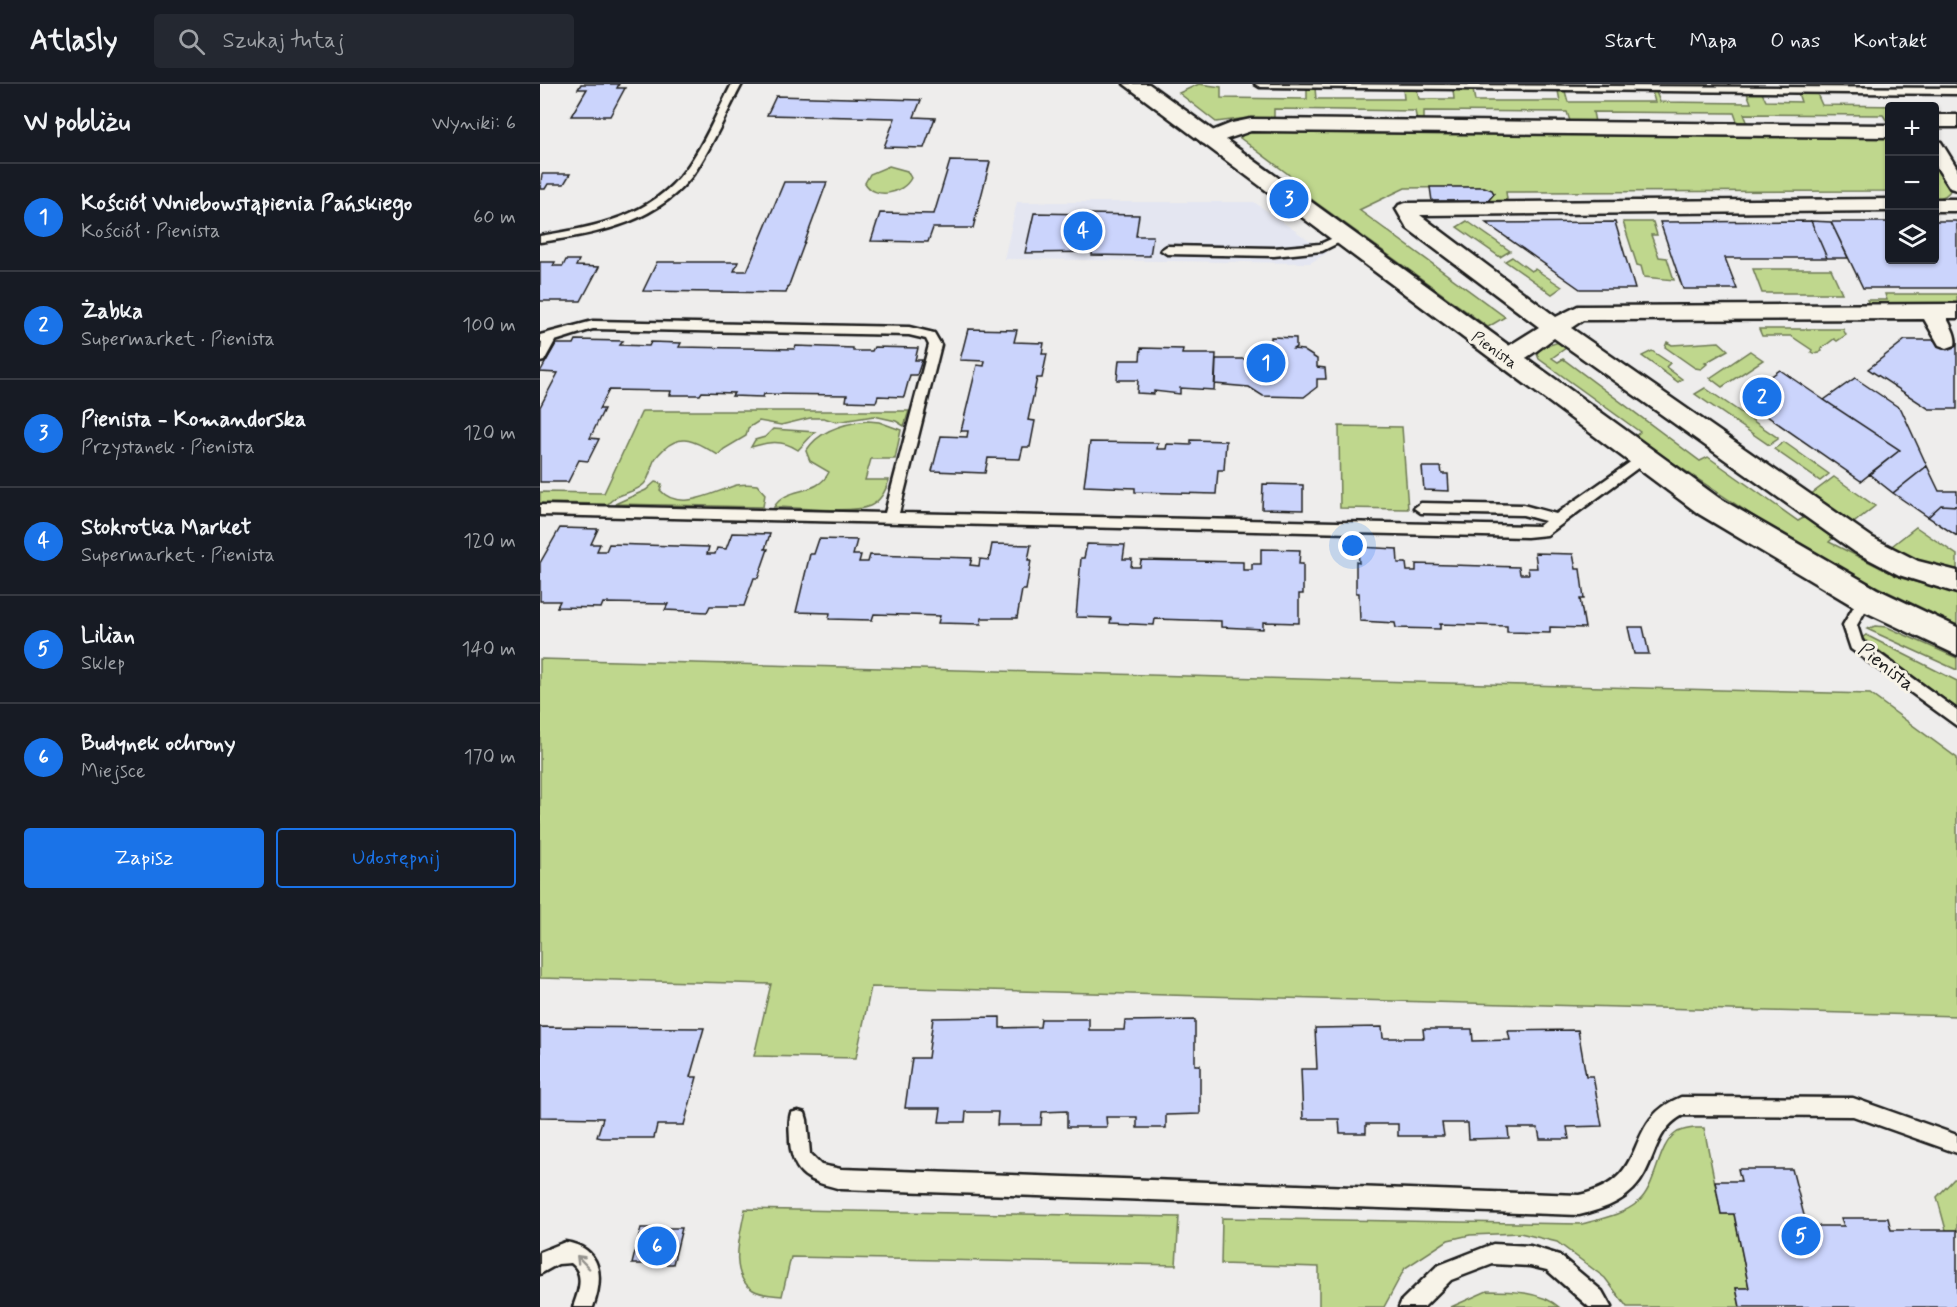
<!DOCTYPE html>
<html lang="pl">
<head>
<meta charset="utf-8">
<style>
	:root { --surface:#171b24; --page:#242831; --text:#f1f3f6; --muted:#9ea1a6; --line:#363941; --accent:#1a73e8 }
	body { margin:0; font-family:Mynerve,sans-serif; background:var(--page); color:var(--text) }
	.controls { position:absolute; right:18px; top:18px; display:grid; overflow:hidden; border-radius:6px; box-shadow:0 2px 4px #0004 }
	.controls button { width:54px; height:54px; display:grid; place-items:center; padding:0; border:0; border-bottom:2px solid var(--line); background:var(--surface); color:var(--text); font:30px sans-serif }
	.you { position:absolute; left:813px; top:462px; width:21px; height:21px; margin:-15px; border:4px solid #fff; border-radius:50%; background:#1a73e8; box-shadow:0 0 0 9px #1a73e833 }
	.badge { display:grid; place-items:center; width:39px; height:39px; border-radius:50%; background:var(--accent); color:#fff; font-size:20px; font-weight:700 }
	.pin { position:absolute; translate:-50% -50%; border:3px solid #fff; box-shadow:0 2px 6px #0006 }
	.list { margin:0; padding:0; list-style:none }
	h2 { display:flex; justify-content:space-between; align-items:center; height:78px; margin:0; padding:0 24px; font-size:26px }
	h2 small { font-size:20px; font-weight:400; color:var(--muted) }
	.list li { display:grid; grid-template-columns:39px 1fr auto; gap:18px; align-items:center; box-sizing:border-box; height:108px; padding:0 24px; border-top:2px solid var(--line) }
	.list b { display:block; font-size:22px; white-space:nowrap }
	.list p { margin:0; font-size:20px; white-space:nowrap; color:var(--muted) }
	.list em { font-size:20px; font-style:normal; color:var(--muted) }
	.actions { display:flex; gap:12px; padding:18px 24px }
	.actions a { flex:1; padding:14px 0; border:2px solid var(--accent); border-radius:6px; text-align:center; font-size:21px; color:var(--accent) }
	.actions .main { background:var(--accent); color:#fff }
	.icon { flex:none; width:33px; height:33px; fill:none; stroke:currentColor; stroke-width:2; stroke-linecap:round; stroke-linejoin:round }
	.map { position:relative; flex:none; width:1417px; height:1223px; overflow:hidden }
	header { display:flex; align-items:center; gap:36px; box-sizing:border-box; height:84px; padding:0 30px; background:var(--surface); border-bottom:2px solid var(--line) }
	header strong { font-size:28px }
	nav { display:flex; gap:33px; margin-inline-start:auto; font-size:21px }
	.search { width:420px; height:54px; background:var(--page); display:flex; align-items:center; gap:15px; box-sizing:border-box; padding:0 21px; border-radius:6px; color:var(--muted); font-size:22px }
	main { display:flex }
	aside { flex:1; background:var(--surface) }
	.map>svg:first-child { display:block }
	.built { fill:#e4e6f1 }
	.green { fill:#bfd78d; stroke:#6e7a54; stroke-width:1.5 }
	.building { fill:#cbd4fc; stroke:#1c1c1c; stroke-width:1.5 }
	.lines { fill:none; stroke-linecap:round; stroke-linejoin:round }
	.service-casing { stroke:#1c1c1c; stroke-width:5 }
	.minor-casing { stroke:#1c1c1c; stroke-width:5 }
	.tertiary-casing { stroke:#1c1c1c; stroke-width:5 }
	.service { fill:#f7f3e8; fill-rule:evenodd }
	.minor { fill:#f7f3e8; fill-rule:evenodd }
	.tertiary { fill:#f7f3e8; fill-rule:evenodd }
	.oneway { stroke:#94928c }
	.labels { text-anchor:middle; stroke-width:6; stroke-linejoin:round; paint-order:stroke }
	.far-street-label { font-size:16px; fill:#1c1c1c; stroke:#f7f3e8 }
	.street-label { font-size:20px; fill:#1c1c1c; stroke:#f7f3e8 }
</style>
</head>
<body>
<header>
<strong>Atlasly</strong>
<div class="search"><svg class="icon" aria-label="search" viewBox="0 0 24 24"><circle cx="10" cy="10" r="6"/><path d="M15 15l6 6"/></svg>Szukaj tutaj</div>
<nav><a>Start</a><a>Mapa</a><a>O nas</a><a>Kontakt</a></nav>
</header>
<main>
<aside>
<h2>W pobliżu<small>Wyniki: 6</small></h2>
<ul class="list">
<li><span class="badge">1</span><div><b>Kościół Wniebowstąpienia Pańskiego</b><p>Kościół · Pienista</p></div><em>60 m</em></li>
<li><span class="badge">2</span><div><b>Żabka</b><p>Supermarket · Pienista</p></div><em>100 m</em></li>
<li><span class="badge">3</span><div><b>Pienista - Komandorska</b><p>Przystanek · Pienista</p></div><em>120 m</em></li>
<li><span class="badge">4</span><div><b>Stokrotka Market</b><p>Supermarket · Pienista</p></div><em>120 m</em></li>
<li><span class="badge">5</span><div><b>Lilian</b><p>Sklep</p></div><em>140 m</em></li>
<li><span class="badge">6</span><div><b>Budynek ochrony</b><p>Miejsce</p></div><em>170 m</em></li>
</ul>
<div class="actions"><a class="main">Zapisz</a><a>Udostępnij</a></div>
</aside>
<div class="map">
<svg width="1417" height="1223" viewBox="0 0 1417 1223">
	<rect width="100%" height="100%" fill="#eeedec"/>
	<filter id="ink" filterUnits="userSpaceOnUse"><feTurbulence type="fractalNoise" baseFrequency=".0167" numOctaves="2"/><feDisplacementMap in="SourceGraphic" scale="12" xChannelSelector="R" yChannelSelector="G"/><feConvolveMatrix kernelMatrix="1 2 1 2 8 2 1 2 1" color-interpolation-filters="sRGB"/></filter>
	<g filter="url(#ink)">
		<path class="built" d="M477,118H714L787,169L770,179L464,175Z"/>
		<path class="green" d="M659,0L681,3V14L767,15V4H775L776,15H864L863,5H877L879,15H914L913,6H933L935,17H1020L1018,7H1025L1028,18H1115L1112,8H1116L1120,18L1211,19L1207,9H1222L1226,17L1261,18L1258,9L1277,10L1282,21L1363,22H1350L1349,40L1343,31L1204,30L1208,40H1198L1194,29L1053,28L1055,38L1030,37L1027,28L884,27V37H877L875,27L734,25V35L708,34L676,38L639,9Z
			M734,45L1349,51V107L966,108L967,115L961,118H947L954,110L952,106L944,103L865,104L819,126L965,233L948,243L767,112L748,90L700,54C708,45 723,46 734,45Z
			M1394,78L1411,105C1408,112 1402,114 1395,114Z
			M349,82L367,87L371,94C363,110 335,116 325,99L330,90Z
			M927,137L970,167L960,173L917,143Z
			M1083,138H1113L1117,151H1111L1119,173L1127,174L1134,196L1104,193L1101,182L1097,181Z
			M972,173L991,187L995,185L1022,203L1012,210L965,177Z
			M1213,185H1291L1302,209H1222Z
			M1345,210H1417V220H1329L1327,216H1347Z
			M1303,245L1306,251L1297,257L1294,255L1281,265L1282,267C1278,270 1275,271 1271,268L1272,266L1251,252H1222L1219,245Z
			M1019,258L1030,261L1012,274L1018,278L1023,275L1160,377L1168,373L1258,437L1267,432L1295,452L1289,458L1361,494L1417,509V541L1319,494L1245,453L1094,353L1100,348L999,275L997,270L1000,264Z
			M1127,258L1132,261L1179,258L1188,266L1165,279L1167,280L1161,285L1155,284L1125,263Z
			M1112,267L1130,279L1126,283L1142,295L1138,298L1102,272Z
			M1210,267L1223,276L1182,303L1170,294Z
			M1165,304L1238,354V355L1229,361L1155,310Z
			M102,327H369L364,342L356,337L334,332L296,338L284,334H270L241,341L219,337L208,344L206,352L184,365L178,371C159,360 144,347 124,365C120,369 115,373 113,379C110,386 110,394 104,400C94,410 78,408 68,420L0,419V408L64,409Z
			M328,337L339,338L361,346L355,375H331L325,396H349C346,406 341,417 330,422C311,430 257,423 234,423C247,401 277,413 289,388L270,377L266,367C279,346 306,339 328,337Z
			M799,342L862,343L868,425L800,424Z
			M233,345L275,348L258,366C242,355 228,358 211,363L215,356L225,353Z
			M1244,358L1289,390L1280,397L1234,365Z
			M1294,393L1335,422L1311,441L1270,411Z
			M115,398L122,400L120,406C140,429 175,407 197,401C204,400 210,400 217,401L225,410L223,423L75,420L106,406Z
			M1376,443L1417,471V488L1376,479L1348,465Z
			M1335,542L1347,543L1417,574V586L1327,545Z
			M1326,551L1417,597V624L1322,554Z
			M0,575L1330,610L1417,674V932L331,903L316,974L214,972L231,900L0,894Z
			M1154,1044H1164L1181,1130H1194L1209,1204H1196L1200,1223H1087L1065,1194L1017,1158L980,1149L930,1151L908,1156L865,1184L844,1223H779V1183L681,1180L682,1134L1042,1140C1060,1135 1083,1131 1098,1118C1117,1102 1117,1062 1136,1049C1140,1046 1149,1045 1154,1044Z
			M1414,1095H1417V1146H1406L1397,1113Z
			M205,1125L639,1133L636,1181L251,1173L242,1212C233,1211 221,1211 213,1206C187,1190 201,1149 205,1125Z
			M947,1207C970,1207 1000,1207 1019,1223H911Z"/>
		<path class="building" d="M41,0H79L77,4H85L70,32H31L47,5H38Z
			M236,12L381,16L374,33L395,34L384,64L344,63L355,34L227,31Z
			M410,77L450,78L433,144H393L388,158L331,157L340,129L394,130Z
			M2,90H30L24,100H8L5,105H0Z
			M244,98H287L246,209L103,207L117,178H198L194,187H207Z
			M890,103H944L952,106L954,110L947,118L892,117Z
			M494,129L599,131L596,152H613L610,172L552,171V168L485,169Z
			M1271,137L1287,174H1185L1197,205H1143L1120,138Z
			M1271,137L1291,138L1308,174H1287Z
			M1394,137H1416L1417,139V204H1323L1291,138H1350V176H1394Z
			M1075,138L1095,205H1040L946,139Z
			M26,176H39L36,182L59,183L41,217H0V178H15L13,182H23Z
			M428,245L477,246L474,258L504,259L502,270H507L502,294H497L488,336L495,337L490,363H483L480,375L448,374L445,389L392,387L401,352L427,353L428,347H421L437,281L444,282L445,277L420,276Z
			M731,253L756,254V263L753,265L763,266L777,275V283L785,284L786,295H777V303L764,313L723,312L709,303L675,300L676,275H709L723,265H733L734,263H731Z
			M36,256L83,257L80,261L109,262L111,258L141,259L139,263L254,265L256,262L313,264V267H332L334,263L378,264L375,276H382L377,291H370L364,313L338,312L336,318L306,317L307,311L224,310L223,313L192,312L194,309L162,308L160,311H130L131,307L69,306L59,325H64L50,354L59,355L48,377L39,376L28,398H0V323L18,289L0,288L16,260H34Z
			M1365,256H1417V325H1389L1328,285Z
			M601,264L643,265L642,270H676L674,306L640,304V310L614,307V310L597,309L598,296H577L579,276H600Z
			M1240,286L1284,316L1360,366L1321,397L1201,314Z
			M1315,294L1361,325L1387,382L1353,409L1329,390L1360,366L1284,316Z
			M651,356L686,357L684,386H678L676,410L595,408V404L544,402L550,358L618,359L617,365H626L627,360L651,361Z
			M1387,382L1399,407H1417V422L1401,421L1388,433L1353,409Z
			M882,383H901L902,390H908L909,407L884,406Z
			M723,400L763,401V426L722,425Z
			M1401,421L1417,422V452L1388,433Z
			M20,444L58,445L51,460H60L57,467H66L69,460L169,463L167,470H175L177,464L186,465L192,449L230,450L225,465H228L218,494H214L204,522H170L167,528L125,526L128,520L63,519L61,524L17,523L20,517H0V479Z
			M279,455L317,456L313,471H321L319,478H328L330,471L432,474L430,481L439,482L440,475L449,476L452,460L491,461L488,476H491L486,506H482L477,534H442L441,540L398,539L400,532L334,530L332,536L289,535L290,529L256,528L270,470H274Z
			M547,460L585,461L583,475H592L591,483H600L601,476L703,478V486H712V480H721V465L760,466L759,480H763V510H759V539L723,538V545L681,543V537L615,535L614,541L570,539L571,534L536,533L541,474H544Z
			M818,463L857,465L858,479H866L867,487H876V480L979,483L980,490H989L988,484H997L995,469L1033,470L1036,485H1040L1044,515H1040L1045,544L1010,543V549L967,548V542L900,540V545L856,544L855,539L820,537L819,509H816V478L819,479Z
			M1088,543H1103L1109,570H1094Z
			M460,933V944L500,943L501,935H549V946H584L585,937L655,936V981H660V1030L626,1031V1044H597V1033H566L567,1043H527V1027L502,1028L501,1041H457L458,1028H426L425,1038H399L401,1024H365L372,974H388L393,934Z
			M0,943L164,944L150,993H157L144,1041H117L114,1054H62L57,1053L63,1034L0,1033Z
			M842,943L843,954H884L883,945H932L933,957L970,956L968,947L1038,946L1046,992H1053L1062,1042L1027,1043L1029,1055H1000L998,1044H968L969,1054L929,1055L928,1039H902L904,1052H858V1040H826V1049H800L799,1035H763L761,985H777L775,944Z
			M1198,1085H1252L1266,1139L1273,1142H1304L1301,1134H1348L1351,1146H1417V1223H1200L1196,1204H1209L1194,1130H1181L1175,1097H1201Z
			M101,1144H142L133,1180H92Z"/>
		<g class="lines">
			<defs>
				<path id="service" d="M192,0H202C187,28 174,58 157,85C121,138 59,150 0,158V152C55,143 111,133 146,85C165,59 177,28 192,0Z
					M715,0L1417,4V10L720,3Z
					M802,150L808,153L806,155L782,167L734,172L627,170L621,166L627,162L734,164L780,160Z
					M53,237L369,243L394,249L401,261L359,429L999,442L1005,437L983,431L881,429L874,424L881,419L983,421L1016,430L1099,372H1109L1110,375L1007,451L987,453L0,431V421L345,429L389,261L386,255L369,251L53,245L15,257L4,277L0,278L2,258L0,257V251Z
					M1326,508L1331,510L1333,514L1317,541L1322,557L1417,626V642L1311,565L1303,541L1321,510Z
					M1141,1013L1313,1014L1417,1051V1069L1313,1032L1143,1031C1118,1045 1117,1066 1105,1089C1092,1115 1066,1125 1039,1131L301,1105C270,1097 253,1093 250,1058C250,1048 248,1039 251,1029L258,1027L265,1029L267,1036L270,1070L281,1081L301,1085L1039,1111C1114,1095 1079,1038 1141,1013Z
					M25,1158C62,1164 64,1193 53,1223H33C38,1209 46,1190 31,1179L18,1180L0,1190V1168Z
					M953,1160L990,1162L1019,1171L1062,1207L1071,1223H1049L1007,1186L990,1182L953,1180L911,1196L884,1223H859L862,1216L897,1182Z"/>
				<path id="minor" d="M1394,31H1417V43H1394Z
					M711,35L1350,41V53L711,47L669,61L662,59L659,55L662,51L692,39Z
					M1394,56L1401,58L1417,84V106L1410,104L1394,79Z
					M1350,115V127L880,131L1016,233L1038,222L1417,220V234H1407C1411,243 1417,252 1415,261L1407,264L1399,261L1384,235L1043,236L1031,244L1333,454L1378,477L1417,487V509L1359,491L1315,468L1014,254C999,264 978,285 959,280L956,274L959,268L999,243L867,144L856,125L859,121L866,119Z
					M1394,115H1417V127H1394Z"/>
				<path id="tertiary" d="M584,0H609L1179,414L1337,505L1417,543V571L1315,523L1159,430Z"/>
			</defs>
			<use href="#service" class="service-casing"/>
			<use href="#minor" class="minor-casing"/>
			<use href="#tertiary" class="tertiary-casing"/>
			<use href="#service" class="service"/>
			<use href="#minor" class="minor"/>
			<use href="#tertiary" class="tertiary"/>
		</g>
		<defs><path id="oneway-shaft" d="M-6 0H5M1.5-3L5.5 0L1.5 3" fill="none" stroke-width="1.6" stroke-linecap="round" stroke-linejoin="round" transform="scale(1.5)"/></defs>
		<use class="oneway" href="#oneway-shaft" transform="translate(43 1178) rotate(-134)"/>
	</g>
	<g class="labels">
		<g class="far-street-label">
			<text transform="translate(955 265) rotate(36)" y="6">Pienista</text>
		</g>
		<g class="street-label">
			<text transform="translate(1347 582) rotate(38)" y="7">Pienista</text>
		</g>
	</g>
</svg>
<div class="controls">
<button>+</button>
<button>−</button>
<button><svg class="icon" aria-label="layers" viewBox="0 0 24 24"><path d="M12 4l9 5-9 5-9-5zM3 14l9 5 9-5"/></svg></button>
</div>
<div class="you"></div>
<div class="pin badge" style="left:726px;top:279px">1</div>
<div class="pin badge" style="left:1222px;top:313px">2</div>
<div class="pin badge" style="left:749px;top:115px">3</div>
<div class="pin badge" style="left:543px;top:147px">4</div>
<div class="pin badge" style="left:1261px;top:1152px">5</div>
<div class="pin badge" style="left:117px;top:1162px">6</div>
</div>
</main>
</body>
</html>
